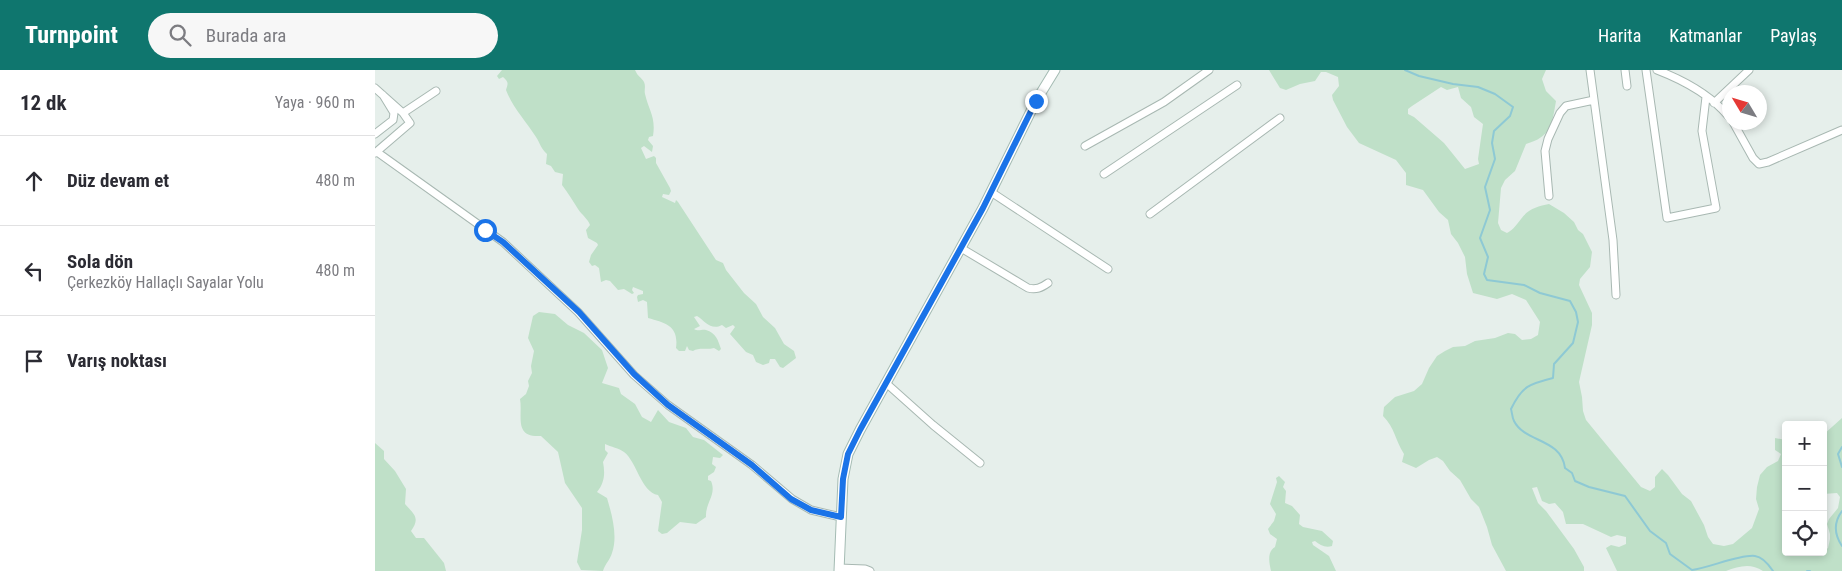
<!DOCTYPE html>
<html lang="tr">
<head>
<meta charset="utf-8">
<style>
	:root { --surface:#fff; --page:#f7f7f7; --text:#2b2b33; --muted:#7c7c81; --line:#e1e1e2; --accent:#0f766e }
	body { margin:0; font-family:"Roboto Condensed",sans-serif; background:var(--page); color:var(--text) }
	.controls { position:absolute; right:15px; bottom:15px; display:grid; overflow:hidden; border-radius:5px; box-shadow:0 2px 8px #0003 }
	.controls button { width:45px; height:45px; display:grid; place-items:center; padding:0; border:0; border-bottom:1px solid var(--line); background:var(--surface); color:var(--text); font:25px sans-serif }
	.compass { position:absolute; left:1347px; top:15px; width:45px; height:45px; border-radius:50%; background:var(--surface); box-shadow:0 2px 8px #0003; rotate:308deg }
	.stop { position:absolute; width:15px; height:15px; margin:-11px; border:4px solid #1a73e8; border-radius:50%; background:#fff }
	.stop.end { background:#1a73e8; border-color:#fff; box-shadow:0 1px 5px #0008 }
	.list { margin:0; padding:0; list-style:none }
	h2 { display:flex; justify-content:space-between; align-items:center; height:65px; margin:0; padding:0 20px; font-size:21px }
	h2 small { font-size:16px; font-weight:400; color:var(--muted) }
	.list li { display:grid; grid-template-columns:32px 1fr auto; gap:15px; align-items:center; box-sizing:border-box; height:90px; padding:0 20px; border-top:1px solid var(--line) }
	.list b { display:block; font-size:19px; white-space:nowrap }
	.list p { margin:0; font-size:16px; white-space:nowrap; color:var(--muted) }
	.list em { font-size:16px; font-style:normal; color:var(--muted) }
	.icon { flex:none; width:28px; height:28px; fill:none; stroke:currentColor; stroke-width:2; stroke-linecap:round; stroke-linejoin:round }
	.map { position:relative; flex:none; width:1467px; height:501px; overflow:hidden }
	header { display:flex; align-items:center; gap:30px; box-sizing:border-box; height:70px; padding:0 25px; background:var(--accent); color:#fff }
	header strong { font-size:24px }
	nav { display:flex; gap:28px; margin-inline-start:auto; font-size:18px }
	.search { width:350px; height:45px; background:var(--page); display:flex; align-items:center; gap:12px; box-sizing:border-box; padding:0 18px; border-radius:28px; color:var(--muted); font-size:19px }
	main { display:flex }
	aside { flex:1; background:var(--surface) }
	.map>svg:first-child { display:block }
	.green { fill:#bfe0c8; fill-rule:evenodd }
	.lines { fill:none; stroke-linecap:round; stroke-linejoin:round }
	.stream { stroke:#8ec9d4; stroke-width:2 }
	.minor-casing { stroke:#a8b8b2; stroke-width:9 }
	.secondary-casing { stroke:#a4bbb3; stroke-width:11 }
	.minor { stroke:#fff; stroke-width:7 }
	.secondary { stroke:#fff; stroke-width:9 }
	.route { stroke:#1a73e8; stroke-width:6 }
</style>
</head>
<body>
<header>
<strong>Turnpoint</strong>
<div class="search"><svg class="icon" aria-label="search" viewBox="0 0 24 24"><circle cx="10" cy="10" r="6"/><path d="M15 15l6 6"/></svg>Burada ara</div>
<nav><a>Harita</a><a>Katmanlar</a><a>Paylaş</a></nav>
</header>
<main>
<aside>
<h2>12 dk<small>Yaya · 960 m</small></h2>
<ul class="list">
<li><svg class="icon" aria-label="ahead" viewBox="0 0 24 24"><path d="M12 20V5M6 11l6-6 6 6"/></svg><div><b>Düz devam et</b></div><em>480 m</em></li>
<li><svg class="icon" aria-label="left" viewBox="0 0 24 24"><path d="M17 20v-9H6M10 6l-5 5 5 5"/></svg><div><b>Sola dön</b><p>Çerkezköy Hallaçlı Sayalar Yolu</p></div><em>480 m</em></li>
<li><svg class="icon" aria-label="arrive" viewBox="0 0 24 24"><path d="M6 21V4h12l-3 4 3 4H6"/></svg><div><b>Varış noktası</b></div></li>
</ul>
</aside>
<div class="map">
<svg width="1467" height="501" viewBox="0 0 1467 501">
	<rect width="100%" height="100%" fill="#e6efeb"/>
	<path class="green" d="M127,0H260C263,7 266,7 269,12C271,16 269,20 270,24C274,41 281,47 278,66L274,67L273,70L278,76L277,82L269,76L266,78L271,89L279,86L281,88V93L295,118L296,121L294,125L288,124L287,127L300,133L301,130L303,132L341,190L348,193L351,200L369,223L381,234L388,247L400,258L409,274L419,281L421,288L408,298L405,297L400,289H395L394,293L388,295L381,292L378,285L371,282L355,264L360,257L358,255L351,258L347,255C336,261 330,251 322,246L319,247L325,256L319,259C324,262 326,259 331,260C341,263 343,270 346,279L344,281L339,278C332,280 324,277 318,281L314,280L312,276L310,281H304L301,278C304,256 291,253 273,248L272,232L268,230L263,232L262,227L263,225L268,224V221L258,217L257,220L259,223L257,224L249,219L243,220L235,211L231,210L226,212L224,198L220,195L217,196L214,192L216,185L223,175L222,173L213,168L211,160L215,155C213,149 207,145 203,139C198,131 193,123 187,115L188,104L180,102L176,96L171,94L172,84C166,79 165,73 161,67C151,51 138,38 131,20C133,14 134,12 128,7L124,9L122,6Z
		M894,0H1171L1167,9L1171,21L1181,31C1177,54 1176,67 1151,74L1140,101L1130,110L1126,118L1123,153L1126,160L1132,163C1139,159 1141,155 1146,149C1153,139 1163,136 1174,134L1189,143L1199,152L1203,160L1208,164L1217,182L1215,197L1205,209L1204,215L1217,243V255L1204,312L1207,327L1208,341L1211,350L1266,417L1275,421L1280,417V407L1287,399L1293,405L1307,424L1316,431L1329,455L1333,467L1338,474L1349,476L1358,474L1377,458L1384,439L1381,429L1382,417L1385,405L1392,397L1403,391L1406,384L1400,380V368L1411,370V463L1409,467L1411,482H1448L1453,478L1455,469V464L1452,454L1454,449L1463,438L1465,427L1462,423L1448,424V365L1467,348V501H1388C1376,493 1364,496 1351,501H1242L1231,478L1236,475L1244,477L1251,474V467L1242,465L1236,467L1208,454H1191L1188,442L1180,433L1174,434L1167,431L1162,417L1157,418L1163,433L1171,441L1199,479L1209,497V501H1131L1117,475L1112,457L1104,437L1096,429L1085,410L1075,401L1068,391L1062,387L1054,390L1041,398L1027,392L1029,384C1020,370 1020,358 1008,346L1009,337L1020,327L1039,321L1047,314L1054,298L1062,286L1070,281L1078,277L1090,276L1100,271L1120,268L1133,263L1140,264L1147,270L1156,269L1163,265L1165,252L1151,230L1137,224L1122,229L1098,223L1092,204L1090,187L1083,173L1076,164L1073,150L1064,142L1048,120L1031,115V103L1021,90L984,73L972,57L958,30L957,25L964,16L963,7L951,2H946L940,11L925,14L911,20L905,18ZM1066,17L1072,20L1083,17L1086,28L1096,37L1099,47L1108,54L1103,89L1104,94L1090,99L1069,73L1039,47L1033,44V39L1037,36Z
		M164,242L180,244L193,255L209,263L227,280L233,298L227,313L244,318L246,324L260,334L267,347L276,352L283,340L294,352L311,358L318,367L329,370L348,385L345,388L338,387L337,394L341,397L339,402L333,406V410L336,411C342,425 330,433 331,447L321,454L305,452L292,463L287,464L283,461L287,432L283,425C266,422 262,392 249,382C244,378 236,377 230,374V380L233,383L228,392C230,403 230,412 222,422L232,428C237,445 243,466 237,483C235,490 230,494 228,501L206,500L202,492L207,460V438L190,413L183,382L166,366C138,368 148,345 145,329L151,324L154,316L153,311L157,303L156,296L159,281L153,268L158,246Z
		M0,373L9,381V389L20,401L31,419L30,434C40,445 45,448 36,461L41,468H49L69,493L71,501H0Z
		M904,406L910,412L908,417L911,421L910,433L917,436L925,445L924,454L928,457L947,461L958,471L957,476C950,478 945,475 940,471L937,472L938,475L954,486L961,501H896C894,492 892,482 900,477L902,469L895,464L893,459L899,451L901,444L895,434L902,412L901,408Z"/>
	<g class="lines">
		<path class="stream" d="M1030,0L1044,6L1078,14L1103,17L1120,24L1138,37L1135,46L1119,61L1117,73L1120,89L1110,117L1115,140L1105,168L1113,187L1109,204L1112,210L1149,215L1165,223L1195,231L1201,242L1203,252L1198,273L1179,294L1178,308C1154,314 1147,316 1136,339C1137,342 1137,347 1139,351C1150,373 1186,368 1190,398L1197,403L1200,411L1214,417L1250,426L1275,461L1291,473L1295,484L1317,500C1334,498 1365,484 1380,486C1388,487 1394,495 1398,501
			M1467,377L1463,384L1467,397
			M1467,441C1458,453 1459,464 1467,476
			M1432,501H1435"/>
		<defs>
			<path id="minor" d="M1215,0L1238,170L1241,225
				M1250,0L1252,16
				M1271,0L1292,148L1341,138L1327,61L1331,27
				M1282,0C1308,10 1336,25 1354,47
				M0,18L28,43
				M1339,33L1374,0
				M1358,52L1378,88L1384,94L1393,92L1467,60
				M0,64L18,50L19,43L8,25
				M710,76L789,32L834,0
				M2,82L128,172L203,242L259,305L293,335L377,395L417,429L436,440L466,447
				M0,83L35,53L28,43L61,21
				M729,104L862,15
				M616,122L733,199
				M1174,126L1170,81L1173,69L1185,43L1191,36L1219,30
				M775,144L905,48
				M586,178L653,218C661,220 666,218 673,213
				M511,313L558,355L605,393
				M464,498L490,499L495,501"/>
			<path id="secondary" d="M464,501L468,409L473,384L485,360L608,138L661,31L680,0"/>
		</defs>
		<use href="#minor" class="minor-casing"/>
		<use href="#secondary" class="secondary-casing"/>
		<use href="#minor" class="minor"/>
		<use href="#secondary" class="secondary"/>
	</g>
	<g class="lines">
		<path class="route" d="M110,160L128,172L204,242L259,304L293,335L377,395L416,429L436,440L466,447L468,409L473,384L485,360L608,138L661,31"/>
	</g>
</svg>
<div class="controls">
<button>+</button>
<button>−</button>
<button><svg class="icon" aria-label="locate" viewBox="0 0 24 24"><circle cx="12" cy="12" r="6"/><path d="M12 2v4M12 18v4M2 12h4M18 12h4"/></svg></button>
</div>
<svg class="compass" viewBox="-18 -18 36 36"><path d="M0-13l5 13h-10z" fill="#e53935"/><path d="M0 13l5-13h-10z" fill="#7c7c81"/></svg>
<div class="stop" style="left:110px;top:160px"></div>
<div class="stop end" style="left:661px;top:31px"></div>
</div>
</main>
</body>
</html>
